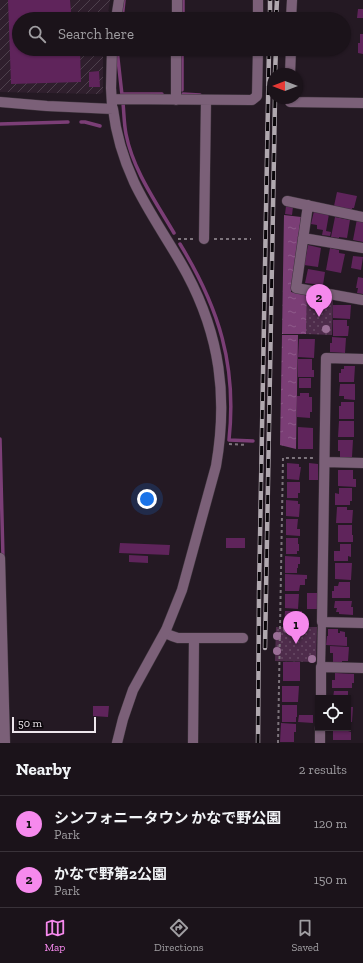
<!DOCTYPE html>
<html lang="en">
<head>
<meta charset="utf-8">
<style>
	:root { --surface:#1b131a; --page:#241c23; --text:#f1f3f6; --muted:#a09ea2; --line:#393239; --accent:#f689ed }
	body { margin:0; font-family:"Zilla Slab","Noto Sans JP",serif; background:var(--page); color:var(--text) }
	.controls { position:absolute; right:12px; bottom:12px; display:grid; overflow:hidden; border-radius:0px; box-shadow:0 1px 3px #0004 }
	.controls button { width:36px; height:36px; display:grid; place-items:center; padding:0; border:0; border-bottom:1px solid var(--line); background:var(--surface); color:var(--text); font:20px sans-serif }
	.compass { position:absolute; left:267px; top:68px; width:36px; height:36px; border-radius:50%; background:var(--surface); box-shadow:0 1px 3px #0004; rotate:270deg }
	.scale { position:absolute; left:12px; bottom:10px; width:84px; box-sizing:border-box; padding-left:4px; border:2px solid #ede6ec; border-top:0; font-size:11px; line-height:14px; white-space:nowrap; color:#ede6ec; -webkit-text-stroke:3px #0a060a; paint-order:stroke }
	.you { position:absolute; left:147px; top:499px; width:14px; height:14px; margin:-10px; border:3px solid #fff; border-radius:50%; background:#1a73e8; box-shadow:0 0 0 6px #1a73e833 }
	.badge { display:grid; place-items:center; width:26px; height:26px; border-radius:50%; background:var(--accent); color:#111; font-size:13px; font-weight:700 }
	.pin { position:absolute; translate:-50% -33px; filter:drop-shadow(0 1px 2px #0008) }
	.pin::after { content:''; position:absolute; top:21px; width:14px; height:12px; background:inherit; clip-path:polygon(0 0,100% 0,50% 100%) }
	.list { margin:0; padding:0; list-style:none }
	h2 { display:flex; justify-content:space-between; align-items:center; height:52px; margin:0; padding:0 16px; font-size:17px }
	h2 small { font-size:13px; font-weight:400; color:var(--muted) }
	.list li { display:grid; grid-template-columns:26px 1fr auto; gap:12px; align-items:center; box-sizing:border-box; height:56px; padding:0 16px; border-top:1px solid var(--line) }
	.list b { display:block; font-size:15px; white-space:nowrap }
	.list p { margin:0; font-size:13px; white-space:nowrap; color:var(--muted) }
	.list em { font-size:13px; font-style:normal; color:var(--muted) }
	.icon { flex:none; width:22px; height:22px; fill:none; stroke:currentColor; stroke-width:2; stroke-linecap:round; stroke-linejoin:round }
	.map { position:relative; flex:none; width:363px; height:743px; overflow:hidden }
	.search { position:absolute; background:var(--surface); box-shadow:0 1px 3px #0004; left:12px; right:12px; top:12px; height:44px; display:flex; align-items:center; gap:10px; box-sizing:border-box; padding:0 14px; border-radius:22px; color:var(--muted); font-size:15px }
	.sheet { height:164px; background:var(--surface) }
	nav { display:flex; justify-content:space-around; align-items:center; box-sizing:border-box; height:56px; border-top:1px solid var(--line); background:var(--surface); font-size:11px; color:var(--muted) }
	nav a { display:grid; justify-items:center; gap:2px }
	nav .on { color:var(--accent) }
	.map>svg:first-child { display:block }
	.industrial { fill:url(#industrial-furrows) }
	.park { fill:url(#park-dots) }
	.water { fill:url(#water-ripples) }
	.lines { fill:none; stroke-linecap:round; stroke-linejoin:round }
	.stream { stroke:#7b3e76; stroke-width:3.5 }
	.building { fill:#5f245b }
	.pedestrian-casing { stroke:#40363f; stroke-width:9 }
	.minor-casing { stroke:#40363f; stroke-width:11 }
	.tertiary-casing { stroke:#40363f; stroke-width:11 }
	.path { stroke:#7d747c; stroke-width:2; stroke-dasharray:3 3; stroke-linecap:butt }
	.pedestrian { stroke:#7b6078; stroke-width:8 }
	.minor { stroke:#7b6078; stroke-width:10 }
	.tertiary { stroke:#7b6078; stroke-width:10 }
	.rail-casing { stroke:#b0a8af; stroke-width:4.5 }
	.rail { stroke:#0a060a; stroke-width:3; stroke-dasharray:9; stroke-linecap:butt }
	.tree { fill:#9a6f96 }
</style>
</head>
<body>
<div class="map">
<svg width="363" height="743" viewBox="0 0 363 743">
	<defs>
		<pattern id="industrial-furrows" width="10" height="10" patternUnits="userSpaceOnUse"><rect width="10" height="10" fill="#2f1f2d"/><path d="M-1 1l2-2M0 10L10 0M9 11l2-2" fill="none" stroke="#4d404c"/></pattern>
		<pattern id="park-dots" width="8" height="8" patternUnits="userSpaceOnUse"><rect width="8" height="8" fill="#4e2c4b"/><path d="M2 2h.1M6 6h.1" fill="none" stroke="#684b65" stroke-width="1.8" stroke-linecap="round"/></pattern>
		<pattern id="water-ripples" width="26" height="14" patternUnits="userSpaceOnUse"><rect width="26" height="14" fill="#7b3e76"/><path d="M2 4q2-2 4 0t4 0M15 11q2-2 4 0t4 0" fill="none" stroke="#8e5a8a"/></pattern>
	</defs>
	<rect width="100%" height="100%" fill="#241923"/>
	<path class="industrial" d="M0,0H110L107,19H19V49H103V92L100,94L0,92Z"/>
	<path class="park" d="M307,295L333,300L332,335L306,334Z
		M276,627H317L316,662L275,661Z"/>
	<path class="water" d="M284,215L301,217L291,292L307,295L306,334H282Z
		M282,335H298L296,449L280,445Z"/>
	<g class="lines">
		<path class="stream" d="M122,19L124,0
			M183,19V0
			M117,50L122,95
			M182,90V49
			M122,94H162
			M183,94L200,95
			M123,103C124,113 124,124 126,134C133,170 156,202 174,233
			M81,122H85L100,126
			M0,124L68,122
			M180,244C219,308 237,365 229,440L253,441
			M0,439L3,558"/>
	</g>
	<path class="building" d="M8,0H70L71,12H78V19H19V49H80L81,82L11,84Z
		M358,9H363V18H357Z
		M360,34H363V54L358,53V43H360Z
		M99,71L100,87H89V72Z
		M337,192L357,196L354,208H352V210L334,206Z
		M286,206L293,207L292,215L285,214Z
		M314,211L329,214L326,231L331,232L330,236L322,235L323,230L317,229V225L311,224Z
		M335,217L350,220L347,238L339,237V238L331,237Z
		M357,219L362,220L361,222H363V242L353,240Z
		M308,245L321,248L318,267L304,265Z
		M330,248L339,250V253L345,254L341,273L326,270Z
		M353,256L363,257L361,270L351,268Z
		M308,269L325,272L323,285L305,283Z
		M358,277L363,278V294L357,293L358,288H356Z
		M333,305H351L350,319L333,318Z
		M333,320H347V326H349L348,336H333Z
		M332,337L346,338L345,353L330,352V343H332Z
		M299,339H315L314,358L298,357Z
		M298,359H312V370H314V377H298Z
		M344,366H355L354,382H339V373H341V369H344Z
		M299,378H311V388H299Z
		M340,384H355V400L344,399V396H339Z
		M300,393H309V397H312V412H310V418L297,417V396H300Z
		M341,402H354V419H339V406H341Z
		M339,421H354V437H338Z
		M298,427L313,428V449H298Z
		M338,440H353L352,457H340V451H338Z
		M287,463L299,464V467H301L299,480L287,479Z
		M309,463L318,464V480H309Z
		M338,470H353V479H356V487L338,486Z
		M287,482H300V493H298V498H287Z
		M339,488H352V501H350V505H335V493L339,494Z
		M286,500L298,501V504H300L299,517L286,516Z
		M337,507H347V510H353L352,523H336Z
		M286,519H298L297,529H300V536L286,535Z
		M338,525H352V535H353V542H338Z
		M226,538H245V548H226Z
		M286,538H298V544H299V551H297V554H286Z
		M120,543L170,545L169,555L119,553Z
		M340,544H351V557L348,556V561H334V551H340Z
		M129,555L148,556V563L129,562Z
		M285,556L300,557V564H298V568H297V573H285Z
		M335,563H352L351,580L335,579Z
		M285,574L307,575V579H305V585H300L299,591H285Z
		M339,582H350V598H332V591H334V586H338Z
		M307,593H317V609H307Z
		M285,594H299L298,609L285,608Z
		M335,601H352L351,607H353V615L339,614V612H336L337,608H334Z
		M285,611H302V619H301V625H295V620H293V626H284Z
		M328,629H338V633H340V631L345,632V637H347V646L326,645L327,636H328Z
		M330,646L349,647L348,661H342V662H333V653H330Z
		M283,662H300V681H283Z
		M335,673L354,674V683H352V688H332V680H335Z
		M282,686H299L298,702H282Z
		M334,691H348V696H349V698H333Z
		M282,705H297V717H296V722H282Z
		M93,706H109L108,717L93,716Z
		M348,707H353L352,722H348Z
		M299,715H313V723L298,722Z
		M281,723L296,724V732H294V742H280Z
		M333,728H348V731L351,732V740H333Z"/>
	<g class="lines">
		<defs>
			<path id="pedestrian" d="M321,667L322,622"/>
			<path id="minor" d="M116,19L119,0
				M177,19V0
				M258,19V0
				M291,19L292,0
				M112,49L111,88L112,105
				M290,74L291,49
				M290,98V102L363,103
				M112,99L252,100L257,96L258,49
				M176,100V49
				M287,201L363,217
				M308,205L296,288L363,300
				M303,238L363,248
				M204,239L206,100
				M363,359L326,358L322,622L363,623
				M325,462L363,463
				M0,558L5,743
				M165,633L172,636L178,638H243
				M321,698V667L363,668
				M193,743L194,638
				M320,743V728"/>
			<path id="tertiary" d="M0,102L47,106L113,109C116,134 123,158 134,182C149,214 170,242 187,274C220,336 228,397 216,466L182,590L166,630L133,690L123,719L117,743"/>
		</defs>
		<use href="#pedestrian" class="pedestrian-casing"/>
		<use href="#minor" class="minor-casing"/>
		<use href="#tertiary" class="tertiary-casing"/>
		<path class="path" d="M178,239H193
			M214,239H251
			M229,444L247,445
			M278,743L283,458H315"/>
		<use href="#pedestrian" class="pedestrian"/>
		<use href="#minor" class="minor"/>
		<use href="#tertiary" class="tertiary"/>
		<defs>
			<path id="rail" d="M270,19V0
				M276,19L277,0
				M275,74L276,49
				M265,648L275,98
				M258,743L259,593L269,49"/>
		</defs>
		<use href="#rail" class="rail-casing"/>
		<use href="#rail" class="rail"/>
	</g>
	<g class="tree">
		<circle cx="326" cy="329" r="4"/>
		<circle cx="287" cy="629" r="4"/>
		<circle cx="277" cy="636" r="4"/>
		<circle cx="277" cy="651" r="4"/>
		<circle cx="312" cy="659" r="4"/>
	</g>
</svg>
<div class="controls">
<button><svg class="icon" aria-label="locate" viewBox="0 0 24 24"><circle cx="12" cy="12" r="6"/><path d="M12 2v4M12 18v4M2 12h4M18 12h4"/></svg></button>
</div>
<svg class="compass" viewBox="-18 -18 36 36"><path d="M0-13l5 13h-10z" fill="#e53935"/><path d="M0 13l5-13h-10z" fill="#a09ea2"/></svg>
<div class="scale">50 m</div>
<div class="you"></div>
<div class="pin badge" style="left:296px;top:644px">1</div>
<div class="pin badge" style="left:319px;top:317px">2</div>
<div class="search"><svg class="icon" aria-label="search" viewBox="0 0 24 24"><circle cx="10" cy="10" r="6"/><path d="M15 15l6 6"/></svg>Search here</div>
</div>
<section class="sheet">
<h2>Nearby<small>2 results</small></h2>
<ul class="list">
<li><span class="badge">1</span><div><b>シンフォニータウン かなで野公園</b><p>Park</p></div><em>120 m</em></li>
<li><span class="badge">2</span><div><b>かなで野第2公園</b><p>Park</p></div><em>150 m</em></li>
</ul>
</section>
<nav>
<a class="on"><svg class="icon" aria-label="map" viewBox="0 0 24 24"><path d="M3 6l6-2 6 2 6-2v14l-6 2-6-2-6 2zM9 4v14M15 6v14"/></svg>Map</a>
<a><svg class="icon" aria-label="directions" viewBox="0 0 24 24"><path d="M12 3l9 9-9 9-9-9zM9 14v-3h6M13 9l2 2-2 2"/></svg>Directions</a>
<a><svg class="icon" aria-label="saved" viewBox="0 0 24 24"><path d="M7 4h10v16l-5-4-5 4z"/></svg>Saved</a>
</nav>
</body>
</html>
